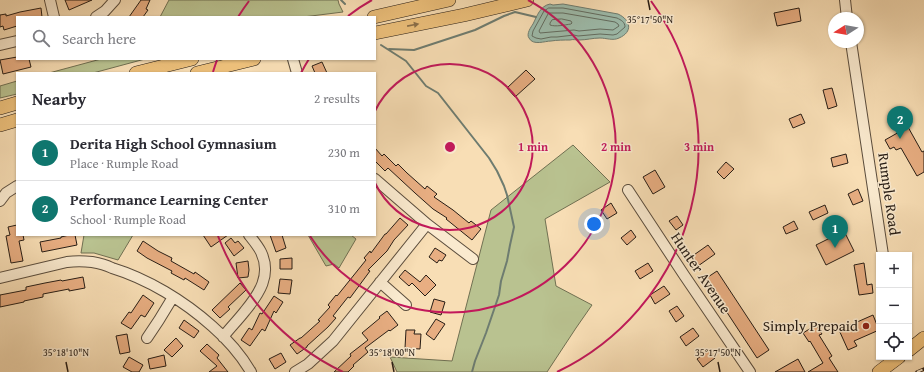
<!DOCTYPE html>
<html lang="en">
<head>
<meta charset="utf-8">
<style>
	:root { --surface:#fff; --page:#f2f2f3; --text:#2b2b33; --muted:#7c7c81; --line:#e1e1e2; --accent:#0f766e }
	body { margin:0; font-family:"Gentium Book Plus",serif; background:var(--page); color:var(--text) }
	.controls { position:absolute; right:12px; bottom:12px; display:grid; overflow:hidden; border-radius:0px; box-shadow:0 1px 3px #0004 }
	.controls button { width:36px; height:36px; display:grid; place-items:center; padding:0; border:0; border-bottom:1px solid var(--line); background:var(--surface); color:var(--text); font:20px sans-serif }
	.compass { position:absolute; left:828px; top:12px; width:36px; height:36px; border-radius:50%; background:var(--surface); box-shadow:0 1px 3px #0004; rotate:259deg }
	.you { position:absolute; left:594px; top:224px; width:14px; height:14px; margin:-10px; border:3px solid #fff; border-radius:50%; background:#1a73e8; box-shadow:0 0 0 6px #1a73e833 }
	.badge { display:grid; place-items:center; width:26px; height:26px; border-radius:50%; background:var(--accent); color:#fff; font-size:13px; font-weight:700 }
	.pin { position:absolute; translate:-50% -33px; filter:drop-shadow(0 1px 2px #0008) }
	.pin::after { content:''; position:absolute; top:21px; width:14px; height:12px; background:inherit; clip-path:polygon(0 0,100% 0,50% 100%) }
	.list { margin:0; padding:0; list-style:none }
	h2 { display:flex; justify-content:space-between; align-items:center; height:52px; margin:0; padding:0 16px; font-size:17px }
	h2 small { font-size:13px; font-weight:400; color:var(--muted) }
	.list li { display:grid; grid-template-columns:26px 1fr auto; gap:12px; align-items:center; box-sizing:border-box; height:56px; padding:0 16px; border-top:1px solid var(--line) }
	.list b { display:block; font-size:15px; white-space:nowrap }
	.list p { margin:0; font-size:13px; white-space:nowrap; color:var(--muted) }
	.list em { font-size:13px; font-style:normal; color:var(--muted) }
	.icon { flex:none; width:22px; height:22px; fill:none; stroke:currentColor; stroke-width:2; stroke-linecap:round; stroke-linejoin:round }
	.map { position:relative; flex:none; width:924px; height:372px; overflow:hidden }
	.search { position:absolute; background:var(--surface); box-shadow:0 1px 3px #0004; left:16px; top:16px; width:360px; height:44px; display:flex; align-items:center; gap:10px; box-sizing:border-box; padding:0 14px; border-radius:0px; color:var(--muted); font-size:15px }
	.panel { position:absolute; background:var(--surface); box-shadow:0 1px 3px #0004; left:16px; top:72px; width:360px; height:164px; border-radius:0px }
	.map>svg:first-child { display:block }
	.green { fill:#b9c290; stroke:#707052 }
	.water { fill:#9dbcac; stroke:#6e7c70 }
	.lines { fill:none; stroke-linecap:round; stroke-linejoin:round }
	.shore { stroke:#626c60; stroke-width:1 }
	.stream { stroke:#6e7c70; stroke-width:2 }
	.building { fill:#e8ae82; stroke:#271d15 }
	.minor-casing { stroke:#5b4d3d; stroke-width:12 }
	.major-casing { stroke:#271d15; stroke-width:14 }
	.minor { stroke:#faeacf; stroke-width:10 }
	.major { stroke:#ecbf7a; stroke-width:13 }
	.rail-casing { stroke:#271d15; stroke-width:3.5 }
	.rail { stroke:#faeacf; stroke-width:2; stroke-dasharray:6; stroke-linecap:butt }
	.oneway { fill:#8a6e48 }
	.ticks { fill:none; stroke:#271d15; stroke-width:1.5 }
	.ring { fill:none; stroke:#c2185b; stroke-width:2 }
	.poi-dot { fill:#8f2418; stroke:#faeacf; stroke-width:1.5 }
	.labels { text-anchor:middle; stroke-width:3; stroke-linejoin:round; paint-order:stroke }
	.street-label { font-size:15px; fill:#271d15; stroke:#faeacf }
	.poi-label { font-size:15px; fill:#271d15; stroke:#faeacf; text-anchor:end }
	.ticks-label { font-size:10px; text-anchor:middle; fill:#271d15; stroke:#faeacf; stroke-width:3; stroke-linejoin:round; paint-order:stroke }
	.centre { fill:#c2185b; stroke:#faeacf; stroke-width:2 }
	.ring-label { font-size:12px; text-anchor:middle; font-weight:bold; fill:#c2185b; stroke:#faeacf; stroke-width:3; stroke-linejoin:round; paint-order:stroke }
</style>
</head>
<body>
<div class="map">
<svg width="924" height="372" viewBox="0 0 924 372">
	<rect width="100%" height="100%" fill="#f8deb5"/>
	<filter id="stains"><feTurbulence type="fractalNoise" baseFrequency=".005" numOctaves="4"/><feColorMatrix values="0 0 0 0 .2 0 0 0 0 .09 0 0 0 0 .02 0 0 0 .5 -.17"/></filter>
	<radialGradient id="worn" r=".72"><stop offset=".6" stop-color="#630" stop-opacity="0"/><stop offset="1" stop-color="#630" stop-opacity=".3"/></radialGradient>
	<path class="green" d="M169,0H338L339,4L343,12L303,17H160Z
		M101,59H145L93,73H49Z
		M17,81V94L0,98V86Z
		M573,145L610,182L545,219L556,286L592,305L576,328L547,372H397L390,357L452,361L491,210Z
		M84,235H133L118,260L94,253H81Z
		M308,235H351L356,239L339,268L334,264L326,266Z"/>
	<path class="water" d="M550,4L553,5L563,4L618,14C631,20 633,32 619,38C613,41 606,38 600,38C593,38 586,40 579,40C576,40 573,39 570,40C564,40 557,40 551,41C545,41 533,46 529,38C526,34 531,27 533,24C537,16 540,6 550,4Z"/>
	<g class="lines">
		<path class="shore" d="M549,8H563L617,18C621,20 625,22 625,27L617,34L613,35L600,34L578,36L574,35L557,37H551L541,39L536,38L532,36L533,31L544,11L547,9Z
			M550,13H563L615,22L618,24L619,26L613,30L600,29L579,31L574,30L540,33L539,31L548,14Z
			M562,19L571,21L572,23L571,24C564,25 556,27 550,25V23L552,20Z"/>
		<path class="stream" d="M341,0L345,4
			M381,45L406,61L426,86L438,93L489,158L497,171L504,186L507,195L514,227L510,245L507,261L501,281L499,295L486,333L475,361L472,372
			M389,49L414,50L475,30L504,16L515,12L536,17"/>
	</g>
	<path class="building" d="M65,0H92L69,10Z
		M141,0H150L146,9L148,10L143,17H129Z
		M41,8L42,17H17V26L4,30L3,26L0,27V15L6,14V16L20,12Z
		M799,8L801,21L777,26L774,13Z
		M17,57V59H29L31,67L3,74L0,60Z
		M322,62L327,73H315L312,66Z
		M526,70L535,79L515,97L507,88Z
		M832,88L837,106L828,109L823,90Z
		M801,114L805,123L793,128L789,119Z
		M908,127L922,152L924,151V172L917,176L901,148L896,150L894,147L890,149L885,140Z
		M375,148L382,156L384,154L396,166L398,164L407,173L425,189L427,186L437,194L434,197L453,210L469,223L471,221L481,229L472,240L446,219L447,218L433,209L415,193L388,168L385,171L375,161Z
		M846,154L848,163L833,167L831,158Z
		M726,162L734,169L724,179L717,172Z
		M655,170L665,187L653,194L643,177Z
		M858,189L863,201L853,205L848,194Z
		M611,203L617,213L607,219L601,210Z
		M825,205L828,213L813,220L809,212Z
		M677,216L683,225L676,230L669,221Z
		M400,218L408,225L394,240L387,251L368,270L370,271L350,298L348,297L333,316L336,318L328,327L307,346V347L297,354L290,345L300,338H301L320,321L318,320L330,307L328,305L336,295L337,296L366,260L364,258L370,251L371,253L385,234H386Z
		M794,221L798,229L786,234L783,227Z
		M17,225V235H23L24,240L19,241L23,261L11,263L6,236L10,235L8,227Z
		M631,230L636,237L627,245L621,238Z
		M844,231L854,251L826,265L816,245Z
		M69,235H75L77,245L42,252L40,242L61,238V237Z
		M203,235H228L211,247Z
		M270,235H282L286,248L276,252Z
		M231,238L235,243L238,241L244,248L234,256L225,243Z
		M143,241L158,251L172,258L171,261L194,274L195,272L209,282L204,290L185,278L184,280L171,273L172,271L147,258L137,251Z
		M708,245L715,254L698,266L691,257Z
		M435,248L446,255L442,261L439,260L437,263L429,257Z
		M292,258V269H280V259Z
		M248,261L249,270L248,277L238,278L236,263Z
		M648,263L653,271L640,279L635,271Z
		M864,263L867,285L872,284L873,293L859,295L854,265Z
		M405,270L420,282L426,275L436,285L425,296L412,283L409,286L399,277Z
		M717,271L769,350L757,358L705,279Z
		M83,277L85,288L69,291V289L43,294V297L24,301V302L0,307V295L26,290V287L45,283L61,280L62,281Z
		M280,279L292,280L290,294L278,293Z
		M240,283L246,290L228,307L230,309L220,318L212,310Z
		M664,286L670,294L655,304L650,295Z
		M143,295L154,303L145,317L141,315L131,329L121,323L129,312L131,313Z
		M274,296L283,302L276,313L274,311L265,331L262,329L250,346L241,340L249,328L252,330L260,313L262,314Z
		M434,299L445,302L441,315L430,312Z
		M677,306L684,316L676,322L669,311Z
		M387,311L398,325L390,331L389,330L365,348L368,352L353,365L354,366L348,372H334L351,356L350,354L368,340L362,333L380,318L379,317Z
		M873,315L879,330L854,341L857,346L848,350L839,330Z
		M436,319L445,324L434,340L426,334Z
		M184,320L199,331L194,338L179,328Z
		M816,325L822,334L819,335L832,356L829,358L838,372H808L823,363L810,341L809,342L803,333Z
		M693,328L699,336L686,346L680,337Z
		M406,330H415L414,334H421L420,349L405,348Z
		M127,334L130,352L120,354L116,336Z
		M176,338L183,346L172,357L164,350Z
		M207,344L219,355L217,358L228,372H209L217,366L200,351Z
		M709,350L715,358L703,367L697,359Z
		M281,353L286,362L275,369L269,359Z
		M164,355L166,366L150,369L148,359Z
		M129,357L143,365L139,372H132L123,367Z
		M798,359L805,372H775L789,364Z"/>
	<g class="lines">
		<defs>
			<path id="minor" d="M50,0L54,17
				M845,0L847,18
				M96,17L105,11L115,0
				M851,42L883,255
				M0,45L17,41
				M293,59L297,73
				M375,179L427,224L473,259
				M628,190L684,275L750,372
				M0,201L6,193L17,186
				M0,278L67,262C75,261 83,261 92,262C98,263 106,265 112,268C148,279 184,301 212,326C227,339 241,355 251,372
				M380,282L406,305
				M223,337C230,328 238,320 245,311C259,294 272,275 261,252C258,246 253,240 249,235
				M147,338L159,320L173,297
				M295,372L308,364L333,341L427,224"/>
			<path id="major" d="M374,17L449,0
				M375,33L464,15L527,0
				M136,73L192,59
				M197,73L254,59
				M0,108L17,103
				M0,125L17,120
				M909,350L924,338
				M879,372L899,357"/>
		</defs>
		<use href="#minor" class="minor-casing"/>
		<use href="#major" class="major-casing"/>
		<use href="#minor" class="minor"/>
		<use href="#major" class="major"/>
		<defs>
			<path id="rail" d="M917,372L924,369"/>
		</defs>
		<use href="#rail" class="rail-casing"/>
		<use href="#rail" class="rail"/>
	</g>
	<defs><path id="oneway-solid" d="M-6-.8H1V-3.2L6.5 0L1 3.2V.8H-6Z"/></defs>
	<use class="oneway" href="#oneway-solid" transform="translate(413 25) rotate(-11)"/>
	<path class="ticks" d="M648,0L650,10M66,362L68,372M392,362L394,372M718,362L720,372"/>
	<g class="ring">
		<path d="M375 111A83 83 0 1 1 375 183"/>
		<path d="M301 73A166 166 0 0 1 309 59M348 16A166 166 0 0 1 372 0M528 0A166 166 0 1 1 310 236"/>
		<path d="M343 372A249 249 0 0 1 218 236M213 72A249 249 0 0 1 217 60M238 17A249 249 0 0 1 249 1M651 1A249 249 0 0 1 557 372"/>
	</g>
	<circle class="poi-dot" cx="866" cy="326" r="4"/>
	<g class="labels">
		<g class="street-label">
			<text transform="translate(889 194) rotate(82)" y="5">Rumple Road</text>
			<text transform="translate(701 273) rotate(56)" y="5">Hunter Avenue</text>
		</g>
		<g class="poi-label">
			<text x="858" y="331">Simply Prepaid</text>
		</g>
	</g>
	<g class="ticks-label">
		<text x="650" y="23">35°17'50"N</text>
		<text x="66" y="356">35°18'10"N</text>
		<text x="392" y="356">35°18'00"N</text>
		<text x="718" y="356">35°17'50"N</text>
	</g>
	<circle cx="450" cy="147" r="6" class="centre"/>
	<g class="ring-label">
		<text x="533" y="151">1 min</text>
		<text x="616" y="151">2 min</text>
		<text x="699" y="151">3 min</text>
	</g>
	<rect width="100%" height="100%" filter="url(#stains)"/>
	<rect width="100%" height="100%" fill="url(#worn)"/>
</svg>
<div class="controls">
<button>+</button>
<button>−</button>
<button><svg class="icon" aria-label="locate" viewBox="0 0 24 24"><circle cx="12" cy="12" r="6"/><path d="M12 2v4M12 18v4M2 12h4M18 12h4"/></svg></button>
</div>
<svg class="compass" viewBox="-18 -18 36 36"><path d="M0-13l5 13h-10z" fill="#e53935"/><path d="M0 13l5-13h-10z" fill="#7c7c81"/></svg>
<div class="you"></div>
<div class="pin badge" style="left:835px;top:248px">1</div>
<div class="pin badge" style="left:900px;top:139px">2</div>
<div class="search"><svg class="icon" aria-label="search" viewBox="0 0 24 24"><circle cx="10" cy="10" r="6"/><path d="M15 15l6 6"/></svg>Search here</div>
<section class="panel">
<h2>Nearby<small>2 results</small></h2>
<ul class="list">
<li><span class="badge">1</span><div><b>Derita High School Gymnasium</b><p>Place · Rumple Road</p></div><em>230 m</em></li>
<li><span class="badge">2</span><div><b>Performance Learning Center</b><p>School · Rumple Road</p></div><em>310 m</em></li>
</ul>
</section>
</div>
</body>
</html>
